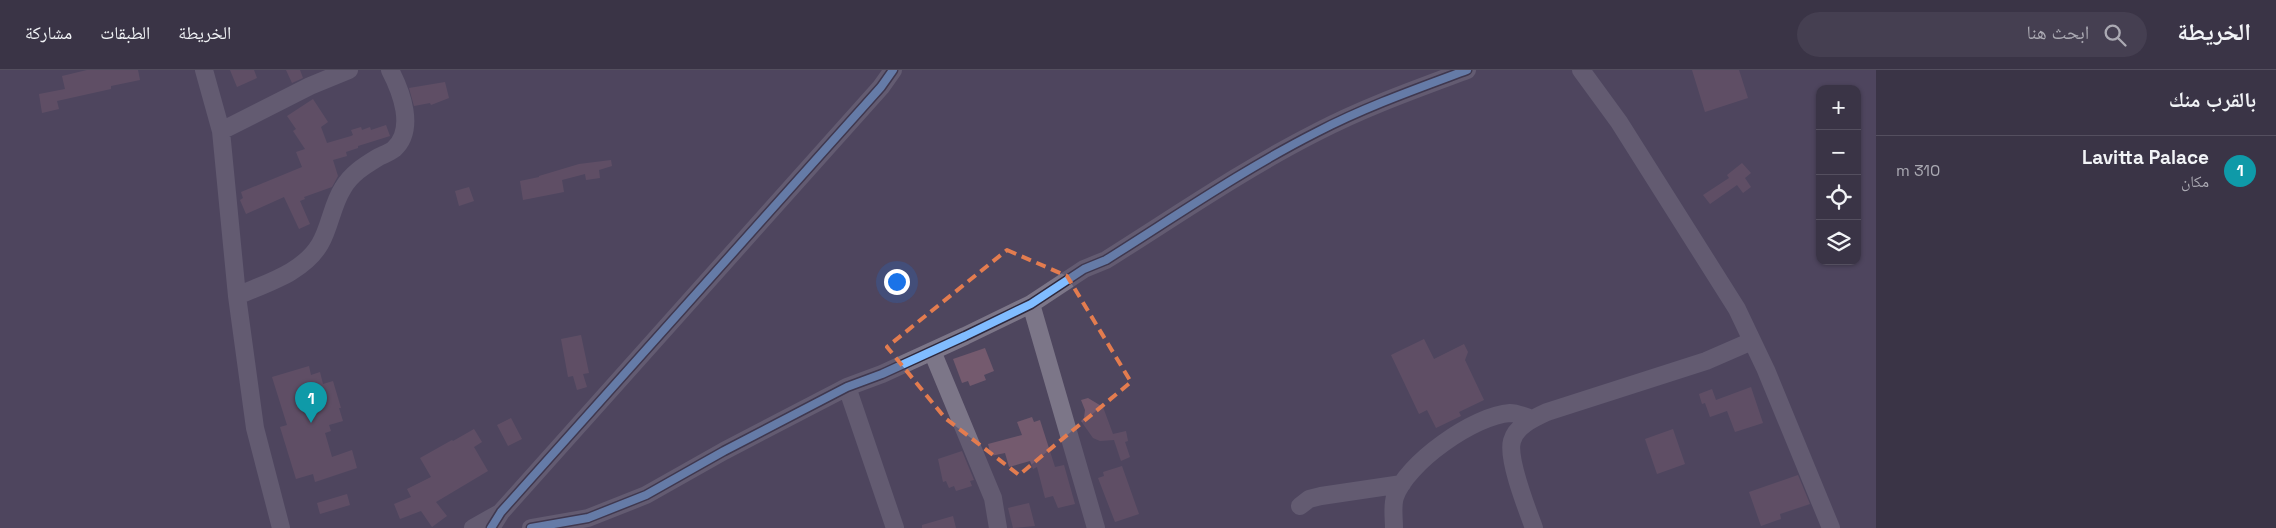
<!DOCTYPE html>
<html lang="ar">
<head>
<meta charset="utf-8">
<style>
	:root { --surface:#3a3446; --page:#453f51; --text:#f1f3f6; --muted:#abaab3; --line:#544f5f; --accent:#8abfa5 }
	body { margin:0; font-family:"Space Grotesk","Noto Naskh Arabic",sans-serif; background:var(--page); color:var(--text); direction:rtl }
	.controls { position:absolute; right:15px; top:15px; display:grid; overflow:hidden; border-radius:10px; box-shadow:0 1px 4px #0004 }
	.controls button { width:45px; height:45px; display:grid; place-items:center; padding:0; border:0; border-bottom:1px solid var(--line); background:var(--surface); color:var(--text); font:25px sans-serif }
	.you { position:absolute; left:896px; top:211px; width:18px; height:18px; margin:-12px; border:4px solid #fff; border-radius:50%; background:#1a73e8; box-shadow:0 0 0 8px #1a73e833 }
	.badge { display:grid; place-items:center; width:32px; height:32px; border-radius:50%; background:var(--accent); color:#fff; font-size:16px; font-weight:700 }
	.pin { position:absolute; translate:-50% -41px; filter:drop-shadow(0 1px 2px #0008) }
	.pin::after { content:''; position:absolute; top:26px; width:18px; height:15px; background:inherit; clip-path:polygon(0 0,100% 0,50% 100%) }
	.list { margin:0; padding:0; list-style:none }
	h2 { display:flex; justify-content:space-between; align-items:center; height:65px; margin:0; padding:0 20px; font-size:21px }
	h2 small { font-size:16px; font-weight:400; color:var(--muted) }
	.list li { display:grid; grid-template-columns:32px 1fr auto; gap:15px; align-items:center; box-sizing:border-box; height:70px; padding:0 20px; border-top:1px solid var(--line) }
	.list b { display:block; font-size:19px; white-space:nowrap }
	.list p { margin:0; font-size:16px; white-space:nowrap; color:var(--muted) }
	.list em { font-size:16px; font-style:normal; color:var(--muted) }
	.icon { flex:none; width:28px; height:28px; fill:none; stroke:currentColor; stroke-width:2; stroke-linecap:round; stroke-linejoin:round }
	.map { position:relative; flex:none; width:1876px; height:458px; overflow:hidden; direction:ltr }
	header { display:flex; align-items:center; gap:30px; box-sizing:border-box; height:70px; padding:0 25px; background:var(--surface); border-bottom:1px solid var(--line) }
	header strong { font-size:24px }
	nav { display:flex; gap:28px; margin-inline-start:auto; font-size:18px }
	.search { width:350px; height:45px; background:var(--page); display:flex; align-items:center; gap:12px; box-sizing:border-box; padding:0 18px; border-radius:28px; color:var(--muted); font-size:19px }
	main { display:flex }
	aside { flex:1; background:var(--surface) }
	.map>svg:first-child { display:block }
	.building { fill:#745a6e }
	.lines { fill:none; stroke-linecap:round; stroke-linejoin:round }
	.minor { stroke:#7c7688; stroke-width:18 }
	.cycleway-casing { stroke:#2e283c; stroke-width:11 }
	.cycleway { stroke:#80bcff; stroke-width:8 }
	.marked { fill:none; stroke:#e37c4f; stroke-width:4; stroke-dasharray:10 6; stroke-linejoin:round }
</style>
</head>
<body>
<header>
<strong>الخريطة</strong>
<div class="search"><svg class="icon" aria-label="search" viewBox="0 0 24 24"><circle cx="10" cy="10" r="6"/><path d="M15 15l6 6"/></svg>ابحث هنا</div>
<nav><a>الخريطة</a><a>الطبقات</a><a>مشاركة</a></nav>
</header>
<main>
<aside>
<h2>بالقرب منك<small></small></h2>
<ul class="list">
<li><span class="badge" style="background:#0f9aa8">1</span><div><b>Lavitta Palace</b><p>مكان</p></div><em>310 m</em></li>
</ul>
</aside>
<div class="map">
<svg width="1876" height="458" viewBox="0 0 1876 458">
	<rect width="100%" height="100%" fill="#4e465e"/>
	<path class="building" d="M87,0H138L140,10L111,16V19L57,31L59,39L42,43L39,24L65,19L62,6Z
		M230,0H254L257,8L237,17Z
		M286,0H300L303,8L292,13Z
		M1692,0H1739L1748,28L1705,42Z
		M445,12L449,28L431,35L430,33L414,36L409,18Z
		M313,29L328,52L321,57L327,73L351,66L353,65L351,60L361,57L362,60L370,57L371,60L386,55L390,66L358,76V78L346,82L347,86L333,90L338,106L332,117L304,127L305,129L300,131L310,154L299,159L284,127L246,144L240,130L243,128L241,122L302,97L296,82L305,79L293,61L296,59L287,46Z
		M611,90L612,96L599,100L600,108L586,110L585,104L562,110L564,122L523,130L520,111L539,107V106L579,94Z
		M1742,93L1751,103L1745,108L1751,117L1743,123L1737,115L1710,134L1703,125L1729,108L1727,105Z
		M469,117L474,131L459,136L455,121Z
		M581,265L589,303L583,304L587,317L577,320L573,306L568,307L561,269Z
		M1424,269L1434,289L1464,274L1468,282L1465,290L1484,330L1459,342L1461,346L1436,358L1427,340L1419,344L1391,285Z
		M985,278L994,301L984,305L986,310L970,316L968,311L962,313L953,289Z
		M309,296L311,305L320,302L323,314L333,311L341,338H339L343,351L329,355L331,361L325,363L332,387L352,380L357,398L315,412L313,404L296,409L280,357L287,355L272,307Z
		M1751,317L1763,353L1735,362L1727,341L1710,347L1705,333L1702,334L1699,324L1712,319L1716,330Z
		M1088,328L1103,337L1113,364L1126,361L1128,371L1125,372L1130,387L1121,391L1114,370L1100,371L1093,368L1081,351L1084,348L1085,340L1081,330Z
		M1032,347L1034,352L1040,350L1055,397L1064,395L1075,434L1058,438L1053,426L1045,428L1037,397L1033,399L1030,391L1009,397L1005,383L991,386L988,374L1022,365L1017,352Z
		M511,348L522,369L508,376L497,355Z
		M474,359L482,372L474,377L488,401L436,432L447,446L432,457L421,441L400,449L394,434L411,427L407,419L431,407L420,388L452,370L453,371Z
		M1673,359L1685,394L1657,404L1645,369Z
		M962,381L974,410L970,411L972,416L956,421L954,416L949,418L946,411L943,412L938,389Z
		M1122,396L1139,444L1115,452L1098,408L1104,406L1103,402Z
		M1798,405L1810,434L1780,444L1781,449L1761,456L1749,422Z
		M347,424L350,435L320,444L317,433Z
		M1029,433L1035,456L1013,458L1008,438Z
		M953,446L956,458H922V455Z"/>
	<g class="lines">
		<path class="minor" d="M204,0L221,61L237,226L255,358L281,458
			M1581,0L1619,52L1737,239L1766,300L1831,458
			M221,61L310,16L349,0
			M237,226C266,213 303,203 320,174C330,157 332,135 343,118C351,104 364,96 377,88C382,85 389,83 394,79C416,59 401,21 390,0
			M1031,234L1096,458
			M932,281L993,428L998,458
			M847,317L895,458
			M1300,436L1309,429L1321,426L1402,414
			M473,458L498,444
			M491,458L501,442L881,17L893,0
			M531,458L588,448L646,425L724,381L847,317L882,304L965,266L1031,234L1084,199L1106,190C1176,146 1244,99 1317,62C1365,37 1416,19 1467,0
			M1394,458C1394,448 1392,436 1395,427C1406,393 1475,345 1510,343C1517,343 1526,347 1532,349
			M1534,458C1527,439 1507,389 1512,371C1516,356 1534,348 1547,342L1706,291L1752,271"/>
		<defs>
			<path id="cycleway" d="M491,458L501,442L881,17L893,0
				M531,458L588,448L646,425L724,381L847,317L882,304L965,266L1031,234L1084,199L1106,190C1176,146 1244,99 1317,62C1365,37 1416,19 1467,0"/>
		</defs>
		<use href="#cycleway" class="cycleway-casing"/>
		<use href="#cycleway" class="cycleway"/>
	</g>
	<path d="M0 0H1876V458H0ZM1007,180L1067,206L1131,312L1019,405L945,348L887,277Z" fill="#4e465e" fill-opacity=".55" fill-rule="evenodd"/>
	<path class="marked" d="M1007,180L1067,206L1131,312L1019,405L945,348L887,277Z"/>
</svg>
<div class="controls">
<button>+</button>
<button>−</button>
<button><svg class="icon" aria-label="locate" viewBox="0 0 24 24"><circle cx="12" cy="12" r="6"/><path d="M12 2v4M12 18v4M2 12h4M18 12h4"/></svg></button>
<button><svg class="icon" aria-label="layers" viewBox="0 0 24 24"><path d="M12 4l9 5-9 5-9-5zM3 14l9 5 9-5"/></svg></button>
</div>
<div class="you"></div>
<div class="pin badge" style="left:311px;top:353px;background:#0f9aa8">1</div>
</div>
</main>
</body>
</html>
